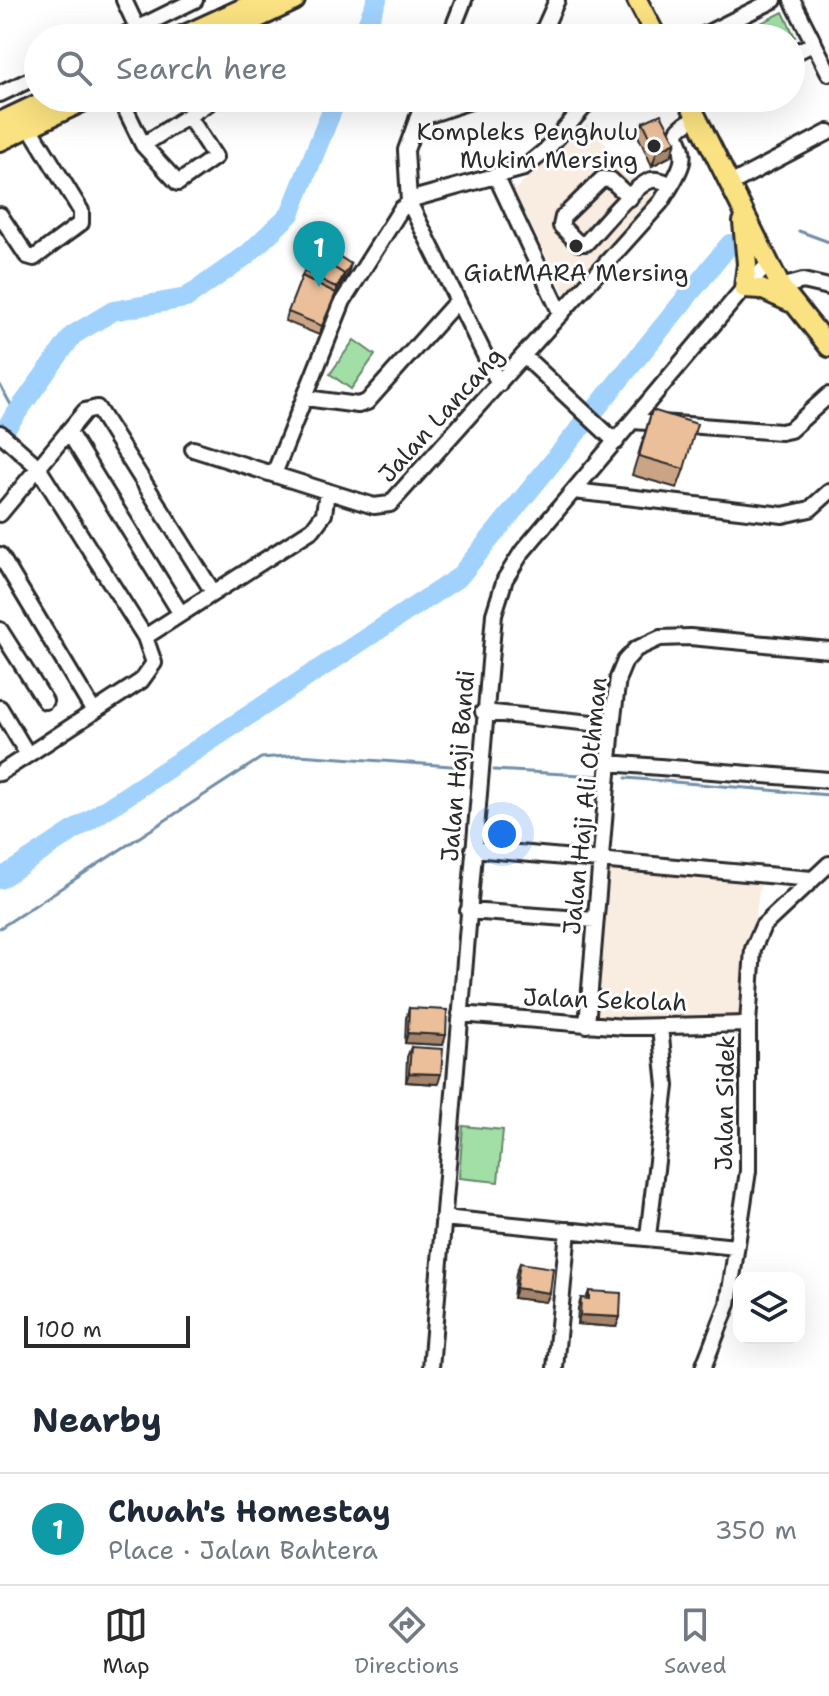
<!DOCTYPE html>
<html lang="en">
<head>
<meta charset="utf-8">
<style>
	:root { --surface:#fff; --page:#f2f2f3; --text:#1f2937; --muted:#747a83; --line:#e0e1e3; --accent:#2b2b2b }
	body { margin:0; font-family:"Shantell Sans",sans-serif; background:var(--page); color:var(--text) }
	.controls { position:absolute; right:24px; bottom:24px; display:grid; overflow:hidden; border-radius:16px; box-shadow:0 8px 32px #0002 }
	.controls button { width:72px; height:72px; display:grid; place-items:center; padding:0; border:0; border-bottom:2px solid var(--line); background:var(--surface); color:var(--text); font:40px sans-serif }
	.scale { position:absolute; left:24px; bottom:20px; width:166px; box-sizing:border-box; padding-left:8px; border:4px solid #2b2b2b; border-top:0; font-size:22px; line-height:28px; white-space:nowrap; color:#2b2b2b; -webkit-text-stroke:6px #fff; paint-order:stroke }
	.you { position:absolute; left:502px; top:834px; width:28px; height:28px; margin:-20px; border:6px solid #fff; border-radius:50%; background:#1a73e8; box-shadow:0 0 0 12px #1a73e833 }
	.badge { display:grid; place-items:center; width:52px; height:52px; border-radius:50%; background:var(--accent); color:#fff; font-size:26px; font-weight:700 }
	.pin { position:absolute; translate:-50% -66px; filter:drop-shadow(0 2px 4px #0008) }
	.pin::after { content:''; position:absolute; top:42px; width:28px; height:24px; background:inherit; clip-path:polygon(0 0,100% 0,50% 100%) }
	.list { margin:0; padding:0; list-style:none }
	h2 { display:flex; justify-content:space-between; align-items:center; height:104px; margin:0; padding:0 32px; font-size:34px }
	h2 small { font-size:26px; font-weight:400; color:var(--muted) }
	.list li { display:grid; grid-template-columns:52px 1fr auto; gap:24px; align-items:center; box-sizing:border-box; height:112px; padding:0 32px; border-top:2px solid var(--line) }
	.list b { display:block; font-size:30px; white-space:nowrap }
	.list p { margin:0; font-size:26px; white-space:nowrap; color:var(--muted) }
	.list em { font-size:26px; font-style:normal; color:var(--muted) }
	.icon { flex:none; width:44px; height:44px; fill:none; stroke:currentColor; stroke-width:2; stroke-linecap:round; stroke-linejoin:round }
	.map { position:relative; flex:none; width:829px; height:1368px; overflow:hidden }
	.search { position:absolute; background:var(--surface); box-shadow:0 8px 32px #0002; left:24px; right:24px; top:24px; height:88px; display:flex; align-items:center; gap:20px; box-sizing:border-box; padding:0 28px; border-radius:44px; color:var(--muted); font-size:30px }
	.sheet { height:216px; background:var(--surface) }
	nav { display:flex; justify-content:space-around; align-items:center; box-sizing:border-box; height:112px; border-top:2px solid var(--line); background:var(--surface); font-size:22px; color:var(--muted) }
	nav a { display:grid; justify-items:center; gap:4px }
	nav .on { color:var(--accent) }
	.map>svg:first-child { display:block }
	.built { fill:#f9ece1 }
	.green { fill:#a1dfa7; stroke:#668569; stroke-width:2 }
	.lines { fill:none; stroke-linecap:round; stroke-linejoin:round }
	.stream { stroke:#718fa9; stroke-width:3 }
	.river { stroke:#a0d2fd; stroke-width:20 }
	.minor-casing { stroke:#2b2b2b; stroke-width:20 }
	.major-casing { stroke:#2b2b2b; stroke-width:24 }
	.highway-casing { stroke:#2b2b2b; stroke-width:26 }
	.minor { stroke:#fff; stroke-width:14 }
	.major { stroke:#fae181; stroke-width:18 }
	.highway { stroke:#fae181; stroke-width:20 }
	.wall { fill:#cba485; stroke:#2b2b2b; stroke-width:2 }
	.shaded-wall { fill:#a5866c; stroke:#2b2b2b; stroke-width:2 }
	.building { fill:#ecbf9b; stroke:#2b2b2b; stroke-width:2 }
	.poi-dot { fill:#2b2b2b; stroke:#fff; stroke-width:3 }
	.labels { text-anchor:middle; stroke-width:6; stroke-linejoin:round; paint-order:stroke }
	.poi-label { font-size:24px; fill:#2b2b2b; stroke:#fff; text-anchor:end }
	.street-label { font-size:24px; fill:#2b2b2b; stroke:#fff }
</style>
</head>
<body>
<div class="map">
<svg width="829" height="1368" viewBox="0 0 829 1368">
	<rect width="100%" height="100%" fill="#fff"/>
	<filter id="ink" filterUnits="userSpaceOnUse"><feTurbulence type="fractalNoise" baseFrequency=".0125" numOctaves="2"/><feDisplacementMap in="SourceGraphic" scale="16" xChannelSelector="R" yChannelSelector="G"/><feConvolveMatrix kernelMatrix="1 2 1 2 8 2 1 2 1" color-interpolation-filters="sRGB"/></filter>
	<g filter="url(#ink)">
		<path class="built" d="M587,124L657,199L565,294L514,190Z
			M607,866L761,880L740,1020L595,1017Z"/>
		<path class="green" d="M783,12L795,37L745,38L743,32Z
			M354,340L375,355L351,389L330,374Z
			M463,1126L503,1130L498,1182L459,1178Z"/>
		<g class="lines">
			<path class="stream" d="M799,231L829,242
				M0,385L16,414
				M494,770L598,776
				M626,778L829,795
				M0,928L261,758L299,755L465,767"/>
			<path class="river" d="M361,38L377,0
				M0,436L73,335L113,311L186,298L248,254L290,214L337,98
				M0,879L459,577L730,244"/>
			<defs>
				<path id="minor" d="M124,0L142,38
					M792,0L829,73
					M118,38L195,0
					M449,38L464,0
					M540,38L557,0
					M698,38L774,0
					M791,55L814,43
					M0,94L38,76
					M120,98L143,145L178,183L215,157L189,117
					M425,98L406,150L409,202L499,384
					M417,119L479,98
					M143,145L216,98
					M497,178L561,314
					M730,184L829,132
					M630,198L611,180L602,179L563,217L561,226L578,243H586C599,229 636,183 652,180C659,179 664,182 671,184
					M0,215L27,256L34,258L81,223V211L29,126
					M781,287L803,281L829,287
					M524,356L616,442
					M306,398L358,405L367,402L457,301
					M634,421L781,432L790,430L829,395
					M68,431L181,614
					M0,433L37,466L145,637L154,663L141,681L0,773
					M193,449L374,506L390,504L661,202C668,190 679,175 682,162C687,135 660,137 697,117
					M274,474L343,301L401,209L416,198L524,168L546,150L592,98
					M574,491L783,515L810,509L829,492
					M0,514L85,411L97,408L213,592
					M0,555L94,712
					M0,630L45,701
					M145,637L313,529L324,514L327,491
					M0,708L28,755
					M483,712L612,725
					M608,763L829,780
					M473,849L812,879
					M468,911L595,920
					M460,1014L624,1027L748,1024
					M587,1025L612,725L618,678L625,661L636,649L660,638L690,637L829,650
					M443,1218L736,1247
					M648,1236L666,1086L660,1027
					M431,1368L494,614L505,579L522,552L744,288L769,264
					M555,1368L568,1230
					M703,1368L728,1304L748,1171V1024L753,949L763,926L829,864"/>
				<path id="major" d="M637,0L657,38
					M687,98L781,287L829,347
					M743,222L747,264L744,288L761,289L790,302"/>
				<path id="highway" d="M180,38L263,0
					M214,38L294,0
					M0,123L53,98
					M0,140L88,98"/>
			</defs>
			<use href="#minor" class="minor-casing"/>
			<use href="#major" class="major-casing"/>
			<use href="#highway" class="highway-casing"/>
			<use href="#minor" class="minor"/>
			<use href="#major" class="major"/>
			<use href="#highway" class="highway"/>
		</g>
		<path class="wall" d="M643,122L671,156L652,166L638,136Z
			M304,271L348,274L338,288L319,335L285,321Z
			M652,410L684,469L677,488L632,475Z
			M409,1008L443,1045L405,1043L406,1018Z
			M411,1047L438,1084L406,1082L407,1057Z
			M520,1263L550,1293L546,1302L513,1298L516,1273Z
			M589,1291L620,1317L616,1327L577,1324L578,1308L581,1298L586,1299Z"/>
		<path class="shaded-wall" d="M676,142L671,156L652,166L657,151Z
			M351,264L348,274L338,288L319,335L344,274Z
			M408,1033L446,1035L443,1045L405,1043Z
			M409,1073L441,1074L438,1084L406,1082Z
			M516,1288L550,1293L546,1302L513,1298Z
			M580,1315L620,1317L616,1327L577,1324Z"/>
		<path class="building" d="M661,114L676,142L657,151L643,122Z
			M319,243L351,264L342,279L344,274L313,254Z
			M312,254L344,274L337,288L304,271Z
			M302,276L336,293L322,326L288,312Z
			M652,410L697,424L684,469L639,456Z
			M409,1008L447,1010L446,1035L408,1033Z
			M411,1047L443,1049L441,1074L409,1073Z
			M520,1263L553,1268L550,1293L516,1288Z
			M589,1291L621,1293L620,1317L580,1315L581,1298L589,1299Z"/>
	</g>
	<g class="poi-dot">
		<circle cx="654" cy="146" r="8"/>
		<circle cx="576" cy="246" r="8"/>
	</g>
	<g class="labels">
		<g class="poi-label">
			<text x="638" y="140">Kompleks Penghulu<tspan x="638" dy="28">Mukim Mersing</tspan></text>
			<text x="576" y="281" text-anchor="middle">GiatMARA Mersing</text>
		</g>
		<g class="street-label">
			<text transform="translate(441 415) rotate(-48)" y="8">Jalan Lancang</text>
			<text transform="translate(458 766) rotate(-85)" y="8">Jalan Haji Bandi</text>
			<text transform="translate(585 806) rotate(-84)" y="8">Jalan Haji Ali Othman</text>
			<text transform="translate(605 1000) rotate(2)" y="8">Jalan Sekolah</text>
			<text transform="translate(725 1103) rotate(-89)" y="8">Jalan Sidek</text>
		</g>
	</g>
</svg>
<div class="controls">
<button><svg class="icon" aria-label="layers" viewBox="0 0 24 24"><path d="M12 4l9 5-9 5-9-5zM3 14l9 5 9-5"/></svg></button>
</div>
<div class="scale">100 m</div>
<div class="you"></div>
<div class="pin badge" style="left:319px;top:287px;background:#0f9aa8">1</div>
<div class="search"><svg class="icon" aria-label="search" viewBox="0 0 24 24"><circle cx="10" cy="10" r="6"/><path d="M15 15l6 6"/></svg>Search here</div>
</div>
<section class="sheet">
<h2>Nearby<small></small></h2>
<ul class="list">
<li><span class="badge" style="background:#0f9aa8">1</span><div><b>Chuah's Homestay</b><p>Place · Jalan Bahtera</p></div><em>350 m</em></li>
</ul>
</section>
<nav>
<a class="on"><svg class="icon" aria-label="map" viewBox="0 0 24 24"><path d="M3 6l6-2 6 2 6-2v14l-6 2-6-2-6 2zM9 4v14M15 6v14"/></svg>Map</a>
<a><svg class="icon" aria-label="directions" viewBox="0 0 24 24"><path d="M12 3l9 9-9 9-9-9zM9 14v-3h6M13 9l2 2-2 2"/></svg>Directions</a>
<a><svg class="icon" aria-label="saved" viewBox="0 0 24 24"><path d="M7 4h10v16l-5-4-5 4z"/></svg>Saved</a>
</nav>
</body>
</html>
